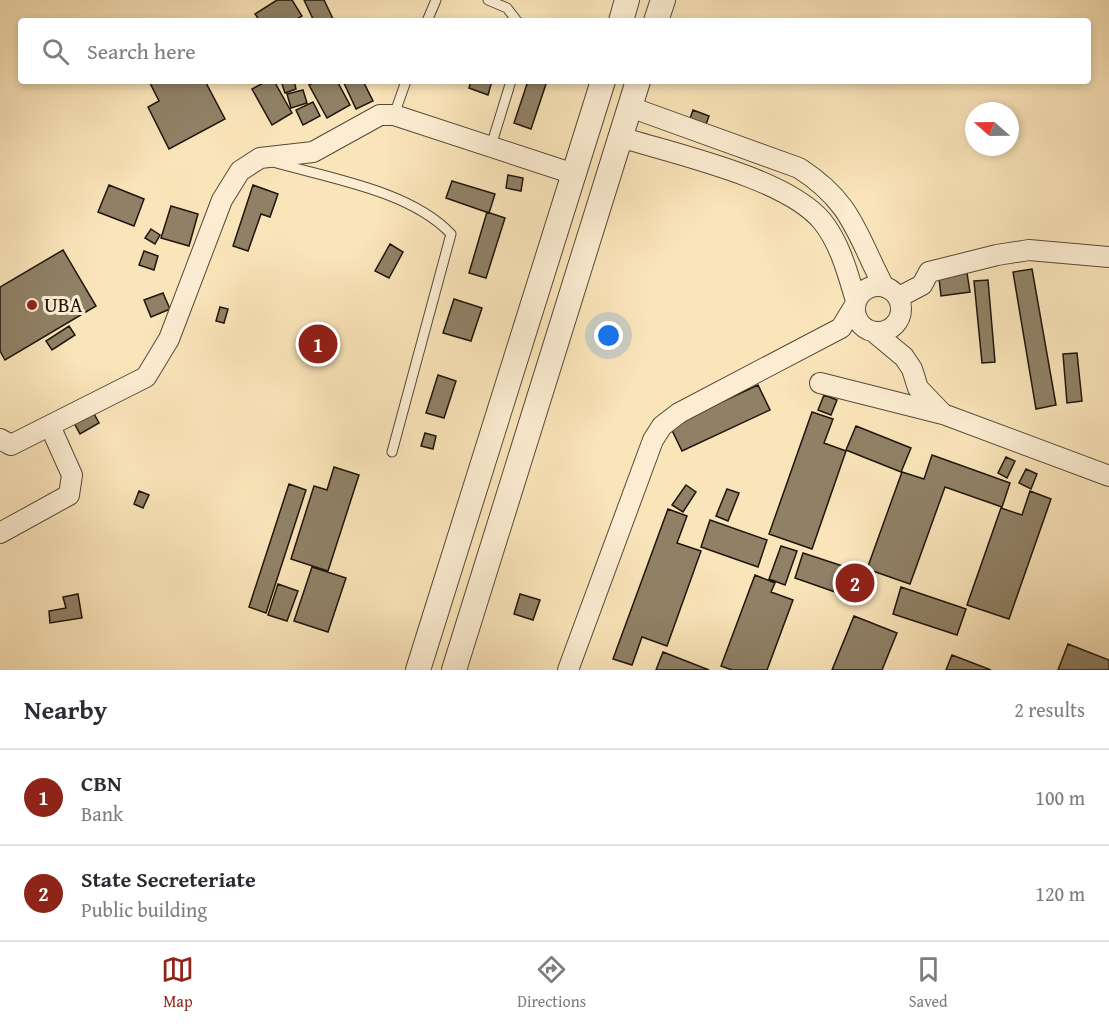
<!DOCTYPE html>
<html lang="en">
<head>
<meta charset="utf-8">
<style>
	:root { --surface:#fff; --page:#f7f7f7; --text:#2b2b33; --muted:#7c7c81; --line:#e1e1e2; --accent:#8f2418 }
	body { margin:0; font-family:"Gentium Book Plus",serif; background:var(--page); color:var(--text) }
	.compass { position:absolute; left:965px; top:102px; width:54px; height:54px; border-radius:50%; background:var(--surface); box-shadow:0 3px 9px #0003; rotate:290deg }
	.you { position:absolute; left:609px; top:336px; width:21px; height:21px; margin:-15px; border:4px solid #fff; border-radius:50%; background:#1a73e8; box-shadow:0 0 0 9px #1a73e833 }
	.badge { display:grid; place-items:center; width:39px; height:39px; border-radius:50%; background:var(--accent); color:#fff; font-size:20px; font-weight:700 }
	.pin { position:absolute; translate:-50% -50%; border:3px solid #fff; box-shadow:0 2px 6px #0006 }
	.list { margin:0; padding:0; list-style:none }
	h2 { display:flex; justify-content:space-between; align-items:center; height:78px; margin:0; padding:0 24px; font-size:26px }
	h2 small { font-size:20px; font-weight:400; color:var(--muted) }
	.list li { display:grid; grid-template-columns:39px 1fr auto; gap:18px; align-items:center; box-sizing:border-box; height:96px; padding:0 24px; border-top:2px solid var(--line) }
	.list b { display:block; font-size:22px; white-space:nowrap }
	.list p { margin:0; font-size:20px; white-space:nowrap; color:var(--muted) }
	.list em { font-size:20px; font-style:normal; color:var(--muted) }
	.icon { flex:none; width:33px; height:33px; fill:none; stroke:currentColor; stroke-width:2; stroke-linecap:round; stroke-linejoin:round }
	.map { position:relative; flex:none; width:1109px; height:670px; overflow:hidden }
	.search { position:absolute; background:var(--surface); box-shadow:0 3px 9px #0003; left:18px; right:18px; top:18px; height:66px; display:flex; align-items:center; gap:15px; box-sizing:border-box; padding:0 21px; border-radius:6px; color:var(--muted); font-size:22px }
	.sheet { height:270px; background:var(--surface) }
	nav { display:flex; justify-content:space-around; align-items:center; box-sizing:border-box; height:84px; border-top:2px solid var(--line); background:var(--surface); font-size:16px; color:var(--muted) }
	nav a { display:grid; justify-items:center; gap:3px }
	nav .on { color:var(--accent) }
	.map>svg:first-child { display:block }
	.building { fill:#908166; stroke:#1e160c; stroke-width:1.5 }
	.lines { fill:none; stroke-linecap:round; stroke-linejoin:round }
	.service-casing { stroke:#554a37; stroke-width:11 }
	.minor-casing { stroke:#554a37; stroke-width:22 }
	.tertiary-casing { stroke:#554a37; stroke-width:26 }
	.service { stroke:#fcedd2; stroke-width:9 }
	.minor { stroke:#fcedd2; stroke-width:20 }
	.tertiary { stroke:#fcedd2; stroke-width:24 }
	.poi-dot { fill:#8f2418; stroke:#fcedd2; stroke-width:2 }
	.labels { text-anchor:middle; stroke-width:6; stroke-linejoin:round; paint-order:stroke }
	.poi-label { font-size:21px; fill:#1e160c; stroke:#fcedd2; text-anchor:start }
</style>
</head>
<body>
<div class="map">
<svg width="1109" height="670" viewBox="0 0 1109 670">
	<rect width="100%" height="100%" fill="#fae4b9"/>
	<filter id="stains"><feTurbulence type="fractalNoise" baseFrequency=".00333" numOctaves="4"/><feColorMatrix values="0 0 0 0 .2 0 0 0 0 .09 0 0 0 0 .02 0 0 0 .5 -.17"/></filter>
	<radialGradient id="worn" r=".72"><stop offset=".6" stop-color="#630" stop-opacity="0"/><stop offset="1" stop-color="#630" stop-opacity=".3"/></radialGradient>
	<path class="building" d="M277,0H292L302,16L294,21H260L255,14Z
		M304,0H324L334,21H314Z
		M154,81H205L225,119L169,149L148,107L159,101L150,83Z
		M267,81H274L292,113L272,125L252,89Z
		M281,81H294L296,89L285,93Z
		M316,81H337L350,105L327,118L309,85Z
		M343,81H363L373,101L356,109Z
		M471,81H492L488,95L469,88Z
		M528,81H547L531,129L514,123Z
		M303,90L307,103L291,108L287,94Z
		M313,102L320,116L303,125L296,110Z
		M693,110L709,116L704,130L688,124Z
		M508,175L523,178L521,191L506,188Z
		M452,181L495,194L489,213L446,198Z
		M109,185L144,199L134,226L98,212Z
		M253,185L278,194L270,217L261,214L248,251L233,246Z
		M171,206L198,214L189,246L161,238Z
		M487,212L505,218L486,278L469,273Z
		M151,229L160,235L155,244L145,238Z
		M390,244L403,252L389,278L375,271Z
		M63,250L96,306L5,360L0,351V287Z
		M144,251L158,256L154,270L139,265Z
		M1032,269L1056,405L1036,409L1013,272Z
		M967,273L970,292L941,296L939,278Z
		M988,280L995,362L982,363L974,281Z
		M163,293L170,309L151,317L144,300Z
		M454,299L482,308L471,341L443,333Z
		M220,307L228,309L224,323L216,321Z
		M69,326L75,335L52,350L46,341Z
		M1077,353L1082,401L1067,403L1063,354Z
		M438,375L456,381L444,418L426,413Z
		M758,385L770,410L682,451L670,426Z
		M824,395L837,400L831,415L818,410Z
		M92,410L99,423L80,434L73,421Z
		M812,412L833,419L824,443L846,451L812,549L769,534Z
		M856,426L911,448L901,472L846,450Z
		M425,433L436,436L433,449L421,446Z
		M932,455L1010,483L1002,507L945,487L910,584L867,569L902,472L924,479Z
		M1006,457L1015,461L1007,478L998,473Z
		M334,467L359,475L328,571L291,559L314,486L327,490Z
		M1026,469L1037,474L1031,489L1019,483Z
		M289,484L306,490L266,613L249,607Z
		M686,485L696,492L683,512L672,505Z
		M727,489L739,493L728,521L716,516Z
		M139,491L149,495L143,508L134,504Z
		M1030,491L1051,499L1009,619L967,605L1001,508L1022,515Z
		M668,509L687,516L677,543L701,551L667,646L642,637L632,665L613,659Z
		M710,520L767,540L758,567L701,547Z
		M781,546L797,551L785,585L769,579Z
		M803,553L867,574L858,600L795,578Z
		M312,567L346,578L328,632L294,621Z
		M755,575L775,583L771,592L793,600L767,670H732L721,666Z
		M278,584L298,591L287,621L268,615Z
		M901,587L966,609L957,635L893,614Z
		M78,594L82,618L50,623L49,611L66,608L63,597Z
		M520,594L540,600L533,620L514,614Z
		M854,616L897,633L882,670H832Z
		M1068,644L1109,660V670H1058Z
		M663,652L709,670H656Z
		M952,655L991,670H946Z"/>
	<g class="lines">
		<defs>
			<path id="service" d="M488,0L507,8L517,21
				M427,21L436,0
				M394,115L406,81
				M491,146L511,81
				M273,162C329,178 411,191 451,234L392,452"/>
			<path id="minor" d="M630,107L799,168C852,202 856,233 883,285
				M620,137C675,154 786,178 822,221C840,243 848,274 856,301
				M855 309a23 23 0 1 1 46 0a23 23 0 1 1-46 0Z
				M899,297L922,285L929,272L997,255L1029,250L1109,257
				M874,332L904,357L912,369L918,388L943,414
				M820,383L943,414L1109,476
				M0,439L11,445L146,377L169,339L222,200L240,171L260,158L313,152L380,115H394L574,174
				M0,533L69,495L72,475L50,426
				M568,670L653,440L662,426L679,413L841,328L855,305"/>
			<path id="tertiary" d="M621,21L627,0
				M656,21L663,0
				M418,670L603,81
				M454,670L638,81"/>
		</defs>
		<use href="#service" class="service-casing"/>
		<use href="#minor" class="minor-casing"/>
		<use href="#tertiary" class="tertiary-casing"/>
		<use href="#service" class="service"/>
		<use href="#minor" class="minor"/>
		<use href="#tertiary" class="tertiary"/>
	</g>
	<circle class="poi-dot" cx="32" cy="305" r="6"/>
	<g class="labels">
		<g class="poi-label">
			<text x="44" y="312">UBA</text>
		</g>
	</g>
	<rect width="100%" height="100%" filter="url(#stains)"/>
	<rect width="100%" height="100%" fill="url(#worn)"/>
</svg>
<svg class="compass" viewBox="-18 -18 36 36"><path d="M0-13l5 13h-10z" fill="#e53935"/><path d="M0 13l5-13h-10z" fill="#7c7c81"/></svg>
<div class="you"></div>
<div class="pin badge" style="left:318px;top:344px">1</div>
<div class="pin badge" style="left:855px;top:583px">2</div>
<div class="search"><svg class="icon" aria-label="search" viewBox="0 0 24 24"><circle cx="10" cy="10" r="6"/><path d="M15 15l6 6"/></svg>Search here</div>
</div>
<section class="sheet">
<h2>Nearby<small>2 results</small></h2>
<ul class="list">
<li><span class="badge">1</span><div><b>CBN</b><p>Bank</p></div><em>100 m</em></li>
<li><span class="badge">2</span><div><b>State Secreteriate</b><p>Public building</p></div><em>120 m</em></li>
</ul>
</section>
<nav>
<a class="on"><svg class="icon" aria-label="map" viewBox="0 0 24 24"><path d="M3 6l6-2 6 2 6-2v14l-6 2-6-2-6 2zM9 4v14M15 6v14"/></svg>Map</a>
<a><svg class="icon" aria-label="directions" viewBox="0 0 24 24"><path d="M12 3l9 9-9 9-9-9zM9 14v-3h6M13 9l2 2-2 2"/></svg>Directions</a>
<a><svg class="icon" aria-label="saved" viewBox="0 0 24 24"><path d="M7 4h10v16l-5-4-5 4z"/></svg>Saved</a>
</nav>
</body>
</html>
